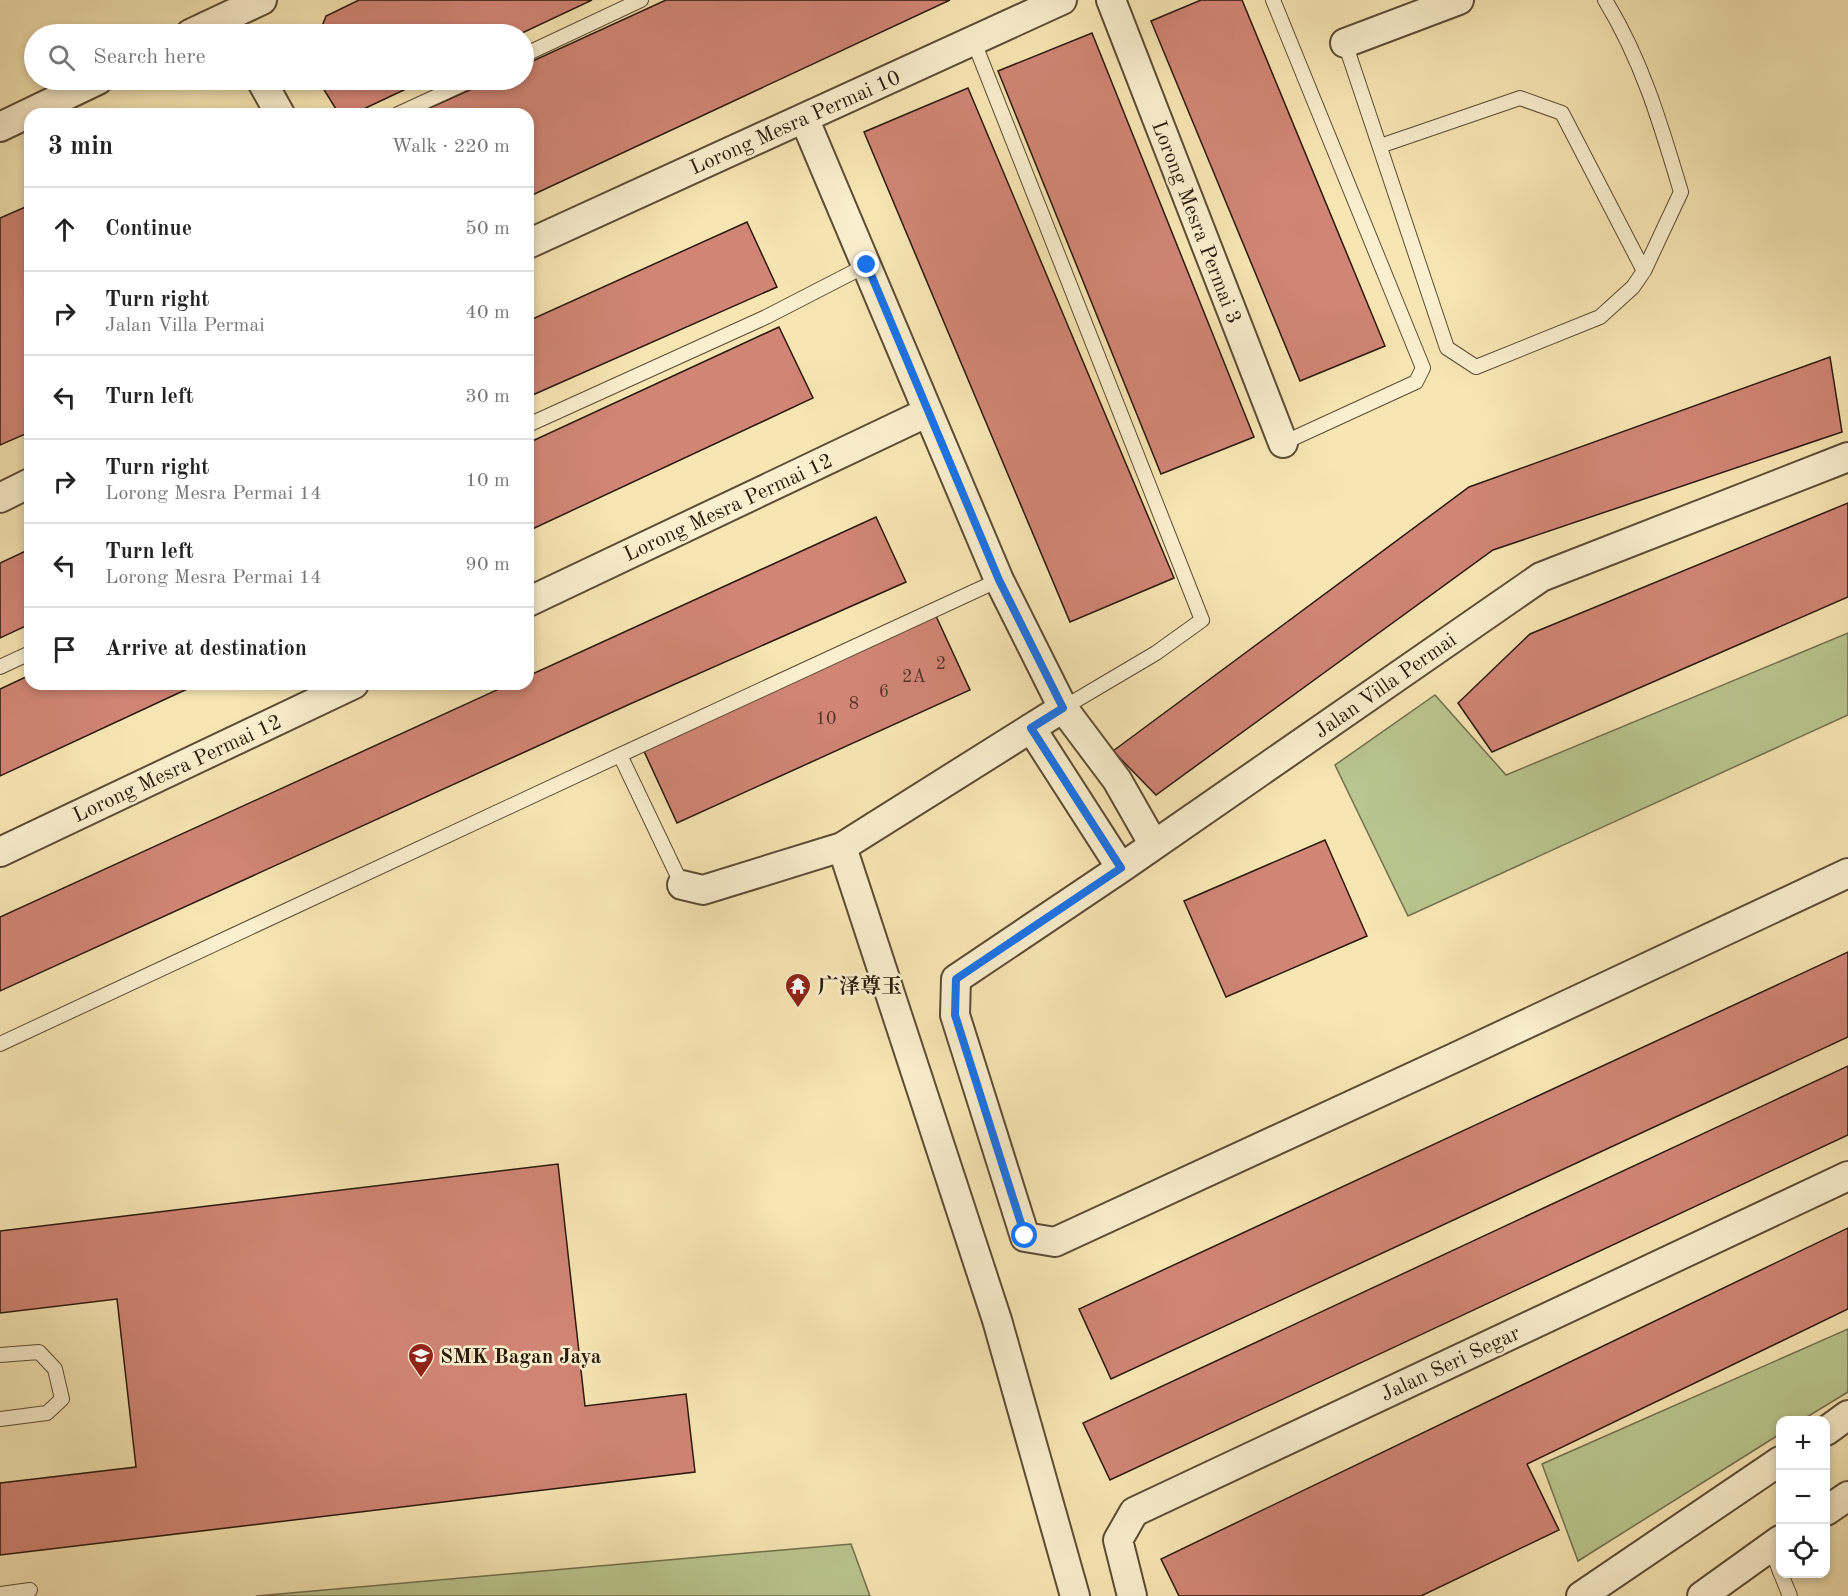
<!DOCTYPE html>
<html lang="en">
<head>
<meta charset="utf-8">
<style>
	:root { --surface:#fff; --page:#f2f2f2; --text:#222; --muted:#767676; --line:#e0e0e0 }
	body { margin:0; font-family:"Old Standard TT","Noto Serif SC",serif; background:var(--page); color:var(--text) }
	.controls { position:absolute; right:18px; bottom:18px; display:grid; overflow:hidden; border-radius:12px; box-shadow:0 3px 9px #0003 }
	.controls button { width:54px; height:54px; display:grid; place-items:center; padding:0; border:0; border-bottom:2px solid var(--line); background:var(--surface); color:var(--text); font:30px sans-serif }
	.stop { position:absolute; width:18px; height:18px; margin:-14px; border:4px solid #1a73e8; border-radius:50%; background:#fff }
	.stop.end { background:#1a73e8; border-color:#fff; box-shadow:0 2px 6px #0008 }
	.list { margin:0; padding:0; list-style:none }
	h2 { display:flex; justify-content:space-between; align-items:center; height:78px; margin:0; padding:0 24px; font-size:26px }
	h2 small { font-size:20px; font-weight:400; color:var(--muted) }
	.list li { display:grid; grid-template-columns:39px 1fr auto; gap:18px; align-items:center; box-sizing:border-box; height:84px; padding:0 24px; border-top:2px solid var(--line) }
	.list b { display:block; font-size:22px; white-space:nowrap }
	.list p { margin:0; font-size:20px; white-space:nowrap; color:var(--muted) }
	.list em { font-size:20px; font-style:normal; color:var(--muted) }
	.icon { flex:none; width:33px; height:33px; fill:none; stroke:currentColor; stroke-width:2; stroke-linecap:round; stroke-linejoin:round }
	.map { position:relative; flex:none; width:1848px; height:1596px; overflow:hidden }
	.search { position:absolute; background:var(--surface); box-shadow:0 3px 9px #0003; left:24px; top:24px; width:510px; height:66px; display:flex; align-items:center; gap:15px; box-sizing:border-box; padding:0 21px; border-radius:33px; color:var(--muted); font-size:22px }
	.panel { position:absolute; background:var(--surface); box-shadow:0 3px 9px #0003; left:24px; top:108px; width:510px; height:582px; border-radius:18px }
	.map>svg:first-child { display:block }
	.green { fill:#bac68f; stroke:#72704d; stroke-width:1.5 }
	.building { fill:#d18575; stroke:#2a190b; stroke-width:1.5 }
	.lines { fill:none; stroke-linecap:round; stroke-linejoin:round }
	.service-casing { stroke:#5d4c35; stroke-width:16 }
	.minor-casing { stroke:#5d4c35; stroke-width:32 }
	.service { stroke:#faefce; stroke-width:14 }
	.minor { stroke:#faefce; stroke-width:28 }
	.route { stroke:#1a73e8; stroke-width:8 }
	.labels { text-anchor:middle; stroke-width:5; stroke-linejoin:round; paint-order:stroke }
	.number-label { font-size:18px; fill:#543426 }
	.street-label { font-size:21px; fill:#2a190b; stroke:#faefce }
	.poi-label { font-size:21px; font-weight:bold; fill:#2a190b; stroke:#faefce; text-anchor:start }
</style>
</head>
<body>
<div class="map">
<svg width="1848" height="1596" viewBox="0 0 1848 1596">
	<rect width="100%" height="100%" fill="#f7e6b4"/>
	<filter id="stains"><feTurbulence type="fractalNoise" baseFrequency=".00333" numOctaves="4"/><feColorMatrix values="0 0 0 0 .2 0 0 0 0 .09 0 0 0 0 .02 0 0 0 .5 -.17"/></filter>
	<radialGradient id="worn" r=".72"><stop offset=".6" stop-color="#630" stop-opacity="0"/><stop offset="1" stop-color="#630" stop-opacity=".3"/></radialGradient>
	<path class="green" d="M1848,633V715L1408,916L1335,765L1435,695L1506,775Z
		M1848,1329V1392L1802,1420H1780V1434L1578,1561L1542,1464Z
		M851,1544L870,1596H256Z"/>
	<path class="building" d="M359,0H592L520,34H319L326,16Z
		M666,0H950L528,197V114H416L492,80H524V65Z
		M1201,0H1242L1385,346L1300,381L1151,21Z
		M1092,33L1254,437L1161,474L998,71Z
		M318,80H425L353,114H339Z
		M968,88L1174,578L1070,622L864,132Z
		M30,205V432L0,445V218Z
		M747,222L777,287L528,397V321Z
		M779,327L813,398L528,531V443Z
		M1830,357L1842,432L1493,550L1156,795L1113,751L1469,487Z
		M1848,503V597L1492,752L1458,703L1530,634Z
		M876,517L906,582L630,704L0,991V917L510,684H528V676Z
		M30,549V624L0,638V563Z
		M936,616L970,690L677,823L643,749Z
		M30,675V684H198L0,776V689Z
		M1325,840L1367,936L1226,997L1184,901Z
		M1848,952V1037L1111,1379L1079,1309Z
		M1848,1066V1135L1110,1480L1083,1423Z
		M558,1164L585,1406L686,1394L695,1472L0,1555V1483L136,1467L117,1299L0,1313V1231Z
		M1848,1228V1309L1527,1464L1559,1530L1421,1596H1179L1161,1559Z"/>
	<g class="lines">
		<defs>
			<path id="service" d="M1273,0L1423,368L1416,382L1283,443
				M974,42L1202,620L1156,653L1063,708
				M1345,43L1447,348L1476,367L1600,317L1633,287L1644,271L1681,192C1661,125 1642,60 1605,0
				M524,55L641,0
				M398,114L472,80
				M1380,146L1520,98L1562,113L1644,271
				M528,425L766,317L867,265
				M0,667L30,653
				M620,755L999,580
				M0,1044L620,755L682,885
				M0,1355L39,1352L55,1369L62,1399L47,1413L0,1419
				M1771,1546L1780,1572
				M1781,1574L1790,1596
				M0,1594L30,1590"/>
			<path id="minor" d="M1111,0L1283,443
				M190,34L262,0
				M1345,43L1459,0
				M261,80L280,114
				M804,118L999,580L1063,708L1117,780L1154,845
				M0,127L98,80
				M528,244L1062,0
				M1848,457L1541,577L1121,868L956,979L955,1015L1025,1237L1055,1242L1456,1057L1848,873
				M0,498L30,483
				M528,602L928,412
				M1031,728L1121,868
				M842,847L997,1320L1075,1596
				M0,852L354,684
				M682,885L703,890L842,847L1063,708
				M1826,1431L1848,1415
				M1826,1511L1848,1496
				M1132,1596L1118,1540L1134,1512L1848,1176
				M1581,1596L1780,1461
				M1702,1596L1780,1540"/>
		</defs>
		<use href="#service" class="service-casing"/>
		<use href="#minor" class="minor-casing"/>
		<use href="#service" class="service"/>
		<use href="#minor" class="minor"/>
	</g>
	<g class="lines">
		<path class="route" d="M867,265L999,580L1063,708L1031,728L1121,868L956,979L955,1015L1025,1236"/>
	</g>
	<defs>
		<symbol id="temple-pin" viewBox="-11 -11 22 30"><path d="M0 17L-7.5 6A9.5 9.5 0 1 1 7.5 6Z" fill="#8f2418" stroke="#faefce"/><path d="M0-6L5-2H3V0L6.5 2.5H4V6H1.5V3h-3V6H-4V2.5H-6.5L-3 0V-2H-5Z" fill="#fff"/></symbol>
		<symbol id="school-pin" viewBox="-11 -11 22 30"><path d="M0 17L-7.5 6A9.5 9.5 0 1 1 7.5 6Z" fill="#8f2418" stroke="#faefce"/><path d="M0-5L7-2L0 1L-7-2ZM-4 1L0 2.5L4 1V4Q0 6-4 4Z" fill="#fff"/></symbol>
	</defs>
	<g fill-rule="evenodd">
		<use href="#temple-pin" x="783" y="971" width="30" height="40"/>
		<use href="#school-pin" x="406" y="1341" width="30" height="40"/>
	</g>
	<g class="labels">
		<g class="number-label">
			<text x="941" y="669">2</text>
			<text x="914" y="682">2A</text>
			<text x="884" y="697">6</text>
			<text x="854" y="709">8</text>
			<text x="826" y="724">10</text>
		</g>
		<g class="street-label">
			<text transform="translate(795 122) rotate(-24)" y="7">Lorong Mesra Permai 10</text>
			<text transform="translate(1197 222) rotate(69)" y="7">Lorong Mesra Permai 3</text>
			<text transform="translate(728 507) rotate(-25)" y="7">Lorong Mesra Permai 12</text>
			<text transform="translate(1385 685) rotate(-35)" y="7">Jalan Villa Permai</text>
			<text transform="translate(177 768) rotate(-25)" y="7">Lorong Mesra Permai 12</text>
			<text transform="translate(1450 1363) rotate(-25)" y="7">Jalan Seri Segar</text>
		</g>
		<g class="poi-label">
			<text x="818" y="993">广泽尊玉</text>
			<text x="440" y="1363">SMK Bagan Jaya</text>
		</g>
	</g>
	<rect width="100%" height="100%" filter="url(#stains)"/>
	<rect width="100%" height="100%" fill="url(#worn)"/>
</svg>
<div class="controls">
<button>+</button>
<button>−</button>
<button><svg class="icon" aria-label="locate" viewBox="0 0 24 24"><circle cx="12" cy="12" r="6"/><path d="M12 2v4M12 18v4M2 12h4M18 12h4"/></svg></button>
</div>
<div class="stop" style="left:1025px;top:1236px"></div>
<div class="stop end" style="left:867px;top:265px"></div>
<div class="search"><svg class="icon" aria-label="search" viewBox="0 0 24 24"><circle cx="10" cy="10" r="6"/><path d="M15 15l6 6"/></svg>Search here</div>
<section class="panel">
<h2>3 min<small>Walk · 220 m</small></h2>
<ul class="list">
<li><svg class="icon" aria-label="ahead" viewBox="0 0 24 24"><path d="M12 20V5M6 11l6-6 6 6"/></svg><div><b>Continue</b></div><em>50 m</em></li>
<li><svg class="icon" aria-label="right" viewBox="0 0 24 24"><path d="M7 20v-9h11M14 6l5 5-5 5"/></svg><div><b>Turn right</b><p>Jalan Villa Permai</p></div><em>40 m</em></li>
<li><svg class="icon" aria-label="left" viewBox="0 0 24 24"><path d="M17 20v-9H6M10 6l-5 5 5 5"/></svg><div><b>Turn left</b></div><em>30 m</em></li>
<li><svg class="icon" aria-label="right" viewBox="0 0 24 24"><path d="M7 20v-9h11M14 6l5 5-5 5"/></svg><div><b>Turn right</b><p>Lorong Mesra Permai 14</p></div><em>10 m</em></li>
<li><svg class="icon" aria-label="left" viewBox="0 0 24 24"><path d="M17 20v-9H6M10 6l-5 5 5 5"/></svg><div><b>Turn left</b><p>Lorong Mesra Permai 14</p></div><em>90 m</em></li>
<li><svg class="icon" aria-label="arrive" viewBox="0 0 24 24"><path d="M6 21V4h12l-3 4 3 4H6"/></svg><div><b>Arrive at destination</b></div></li>
</ul>
</section>
</div>
</body>
</html>
